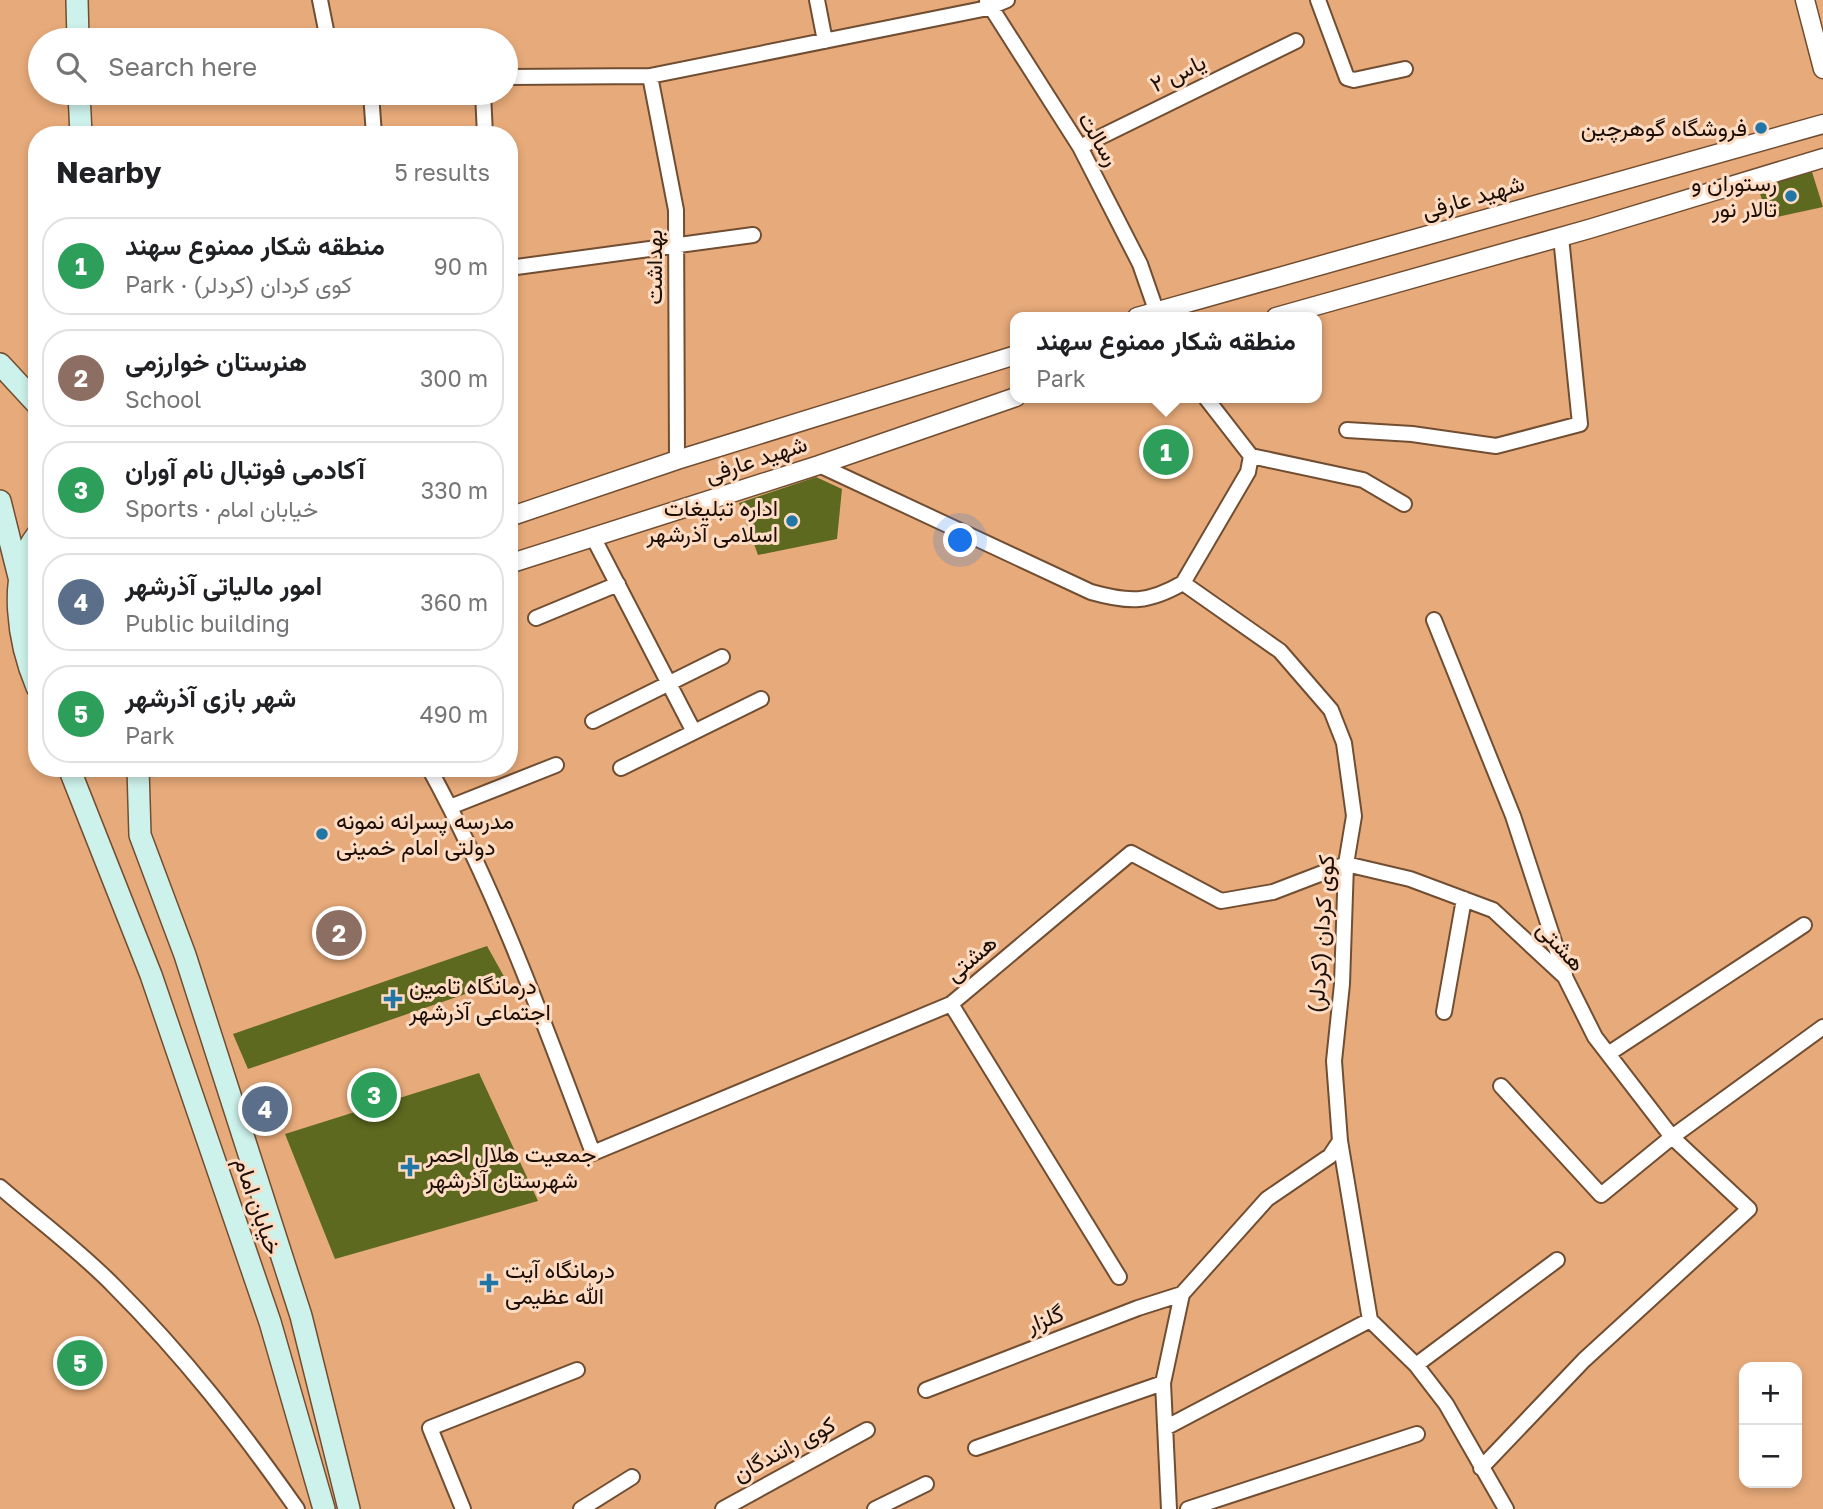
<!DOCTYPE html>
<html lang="en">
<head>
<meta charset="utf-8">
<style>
	:root { --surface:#fff; --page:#f6f6f6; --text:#202124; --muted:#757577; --line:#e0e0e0; --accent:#0f766e }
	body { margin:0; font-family:"Golos Text",Vazirmatn,sans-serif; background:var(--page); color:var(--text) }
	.controls { position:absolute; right:21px; bottom:21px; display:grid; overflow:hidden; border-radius:14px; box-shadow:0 4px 10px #0003 }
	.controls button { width:63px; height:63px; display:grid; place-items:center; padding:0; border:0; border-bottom:2px solid var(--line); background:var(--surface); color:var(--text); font:35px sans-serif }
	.you { position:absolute; left:961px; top:541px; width:24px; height:24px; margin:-18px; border:5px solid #fff; border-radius:50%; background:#1a73e8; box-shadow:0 0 0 10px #1a73e833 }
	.badge { display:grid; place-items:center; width:46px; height:46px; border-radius:50%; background:var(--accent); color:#fff; font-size:23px; font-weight:700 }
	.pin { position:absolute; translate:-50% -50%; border:4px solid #fff; box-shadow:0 2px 7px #0006 }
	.popup { position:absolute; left:1010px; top:312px; width:312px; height:91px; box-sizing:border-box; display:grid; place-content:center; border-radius:14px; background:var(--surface); filter:drop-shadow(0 2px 5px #0005); font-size:23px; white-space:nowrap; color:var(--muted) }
	.popup b { font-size:26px; color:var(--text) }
	.popup::after { content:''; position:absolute; left:50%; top:100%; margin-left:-14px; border:14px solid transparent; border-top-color:var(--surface) }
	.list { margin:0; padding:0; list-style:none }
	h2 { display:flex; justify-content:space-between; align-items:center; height:91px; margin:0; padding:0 28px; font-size:30px }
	h2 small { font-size:23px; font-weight:400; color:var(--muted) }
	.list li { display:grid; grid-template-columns:46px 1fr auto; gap:21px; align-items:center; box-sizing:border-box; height:98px; margin:0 14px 14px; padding:0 14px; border:2px solid var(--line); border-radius:28px }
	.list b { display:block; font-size:26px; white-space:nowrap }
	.list p { margin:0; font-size:23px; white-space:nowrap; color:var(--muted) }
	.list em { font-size:23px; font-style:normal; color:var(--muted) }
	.icon { flex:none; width:38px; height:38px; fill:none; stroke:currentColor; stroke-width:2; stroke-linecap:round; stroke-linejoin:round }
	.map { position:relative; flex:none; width:1823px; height:1509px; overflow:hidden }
	.search { position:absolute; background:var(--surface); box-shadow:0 4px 10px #0003; left:28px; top:28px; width:490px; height:77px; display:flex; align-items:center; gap:18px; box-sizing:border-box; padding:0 24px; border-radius:38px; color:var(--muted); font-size:26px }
	.panel { position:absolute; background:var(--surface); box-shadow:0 4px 10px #0003; left:28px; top:126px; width:490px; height:651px; border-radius:28px }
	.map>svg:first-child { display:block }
	.green { fill:#e7aa7a; fill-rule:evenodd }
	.building { fill:#5c691f }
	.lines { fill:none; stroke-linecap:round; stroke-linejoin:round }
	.minor-casing { stroke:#714e32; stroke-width:18 }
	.tertiary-casing { stroke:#714e32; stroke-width:21 }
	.secondary-casing { stroke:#714e32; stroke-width:24 }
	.minor { stroke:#fff; stroke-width:14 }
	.tertiary { stroke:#fff; stroke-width:18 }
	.secondary { stroke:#cdf2eb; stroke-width:21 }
	.poi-dot { fill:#2176a6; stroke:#fedcc3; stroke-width:2.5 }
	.labels { text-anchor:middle; stroke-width:6; stroke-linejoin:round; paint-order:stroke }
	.street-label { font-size:23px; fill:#1c0e04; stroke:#fedcc3 }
	.poi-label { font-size:23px; fill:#1c0e04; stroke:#fedcc3; text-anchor:start }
</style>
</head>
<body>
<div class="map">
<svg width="1823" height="1509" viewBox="0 0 1823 1509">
	<rect width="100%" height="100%" fill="#f7cdae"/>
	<path class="green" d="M0,0H1823V1509H0ZM40,40H506V93H40ZM37,135H509V768H37ZM1016,317H1316V398H1016ZM1744,1367H1797V1483H1744Z"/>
	<path class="building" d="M1812,172L1823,207L1768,219L1758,187Z
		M816,477L842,489L837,539L758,555L739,503Z
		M487,946L506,980L248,1069L233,1034Z
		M479,1073L538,1201L335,1259L285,1134Z"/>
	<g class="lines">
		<defs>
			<path id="minor" d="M320,0L328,40
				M817,0L825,41
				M1318,0L1347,78L1354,80L1405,69
				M987,1L1080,147L1140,264L1156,310
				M650,76L676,210L677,460
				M506,77L650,76L988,8L1007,0
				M371,93L374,135
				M483,93L485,135
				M1080,147L1296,41
				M509,268L753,235
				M1347,430L1412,434L1496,446L1580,424L1561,237
				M1251,456L1363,480L1404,504
				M819,465L1091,592C1130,603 1148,603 1183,583
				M593,537L694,732
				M536,618L618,584
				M1434,620L1513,816L1565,975
				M593,721L722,657
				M429,768C496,890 544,1023 593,1153L951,1004L1131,853L1221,901L1273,892L1346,864L1410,879L1493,910L1565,977L1595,1037L1672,1137L1749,1209L1584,1360L1481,1468
				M621,768L761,699
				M450,807L556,765
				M951,1004L1119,1277
				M1444,1012L1464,899
				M1608,1054L1804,925
				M1501,1086L1601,1195L1672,1137L1823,1027
				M0,1187C38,1220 79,1250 114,1286C184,1356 240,1428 297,1509
				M1370,1320L1416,1365L1446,1404L1506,1509
				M1416,1365L1557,1260
				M926,1390L1138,1308L1182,1294
				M1167,1427L1370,1320L1340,1141
				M976,1448L1163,1383
				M463,1509L430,1428L577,1370
				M581,1509L632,1477
				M723,1509L867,1430
				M875,1509L926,1484
				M1169,1509L1163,1383L1182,1294L1267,1199L1330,1156L1340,1141L1334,1061L1342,984L1346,864L1354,816L1344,743L1331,710L1280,651L1183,583L1248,472L1251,456L1206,398
				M1188,1509L1417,1434"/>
			<path id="tertiary" d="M1805,0L1823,69
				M1137,317L1823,124
				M1276,317L1589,229L1823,158
				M509,517L677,460L1016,355
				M509,564L819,465L1016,397"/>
			<path id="secondary" d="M77,0L78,40
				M79,93L81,135
				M0,364L37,404
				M0,501L19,577
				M37,535C6,575 19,645 37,687
				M69,768L151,975L270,1322L324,1509
				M138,768L140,835L185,955L301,1316L349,1509"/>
		</defs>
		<use href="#minor" class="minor-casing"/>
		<use href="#tertiary" class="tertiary-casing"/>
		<use href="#secondary" class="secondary-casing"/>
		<use href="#minor" class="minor"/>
		<use href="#tertiary" class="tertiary"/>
		<use href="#secondary" class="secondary"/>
	</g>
	<g class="poi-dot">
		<circle cx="1761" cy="128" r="7"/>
		<circle cx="1791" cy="196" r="7"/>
		<circle cx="792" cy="521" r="7"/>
		<circle cx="322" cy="834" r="7"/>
		<path d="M389.5 988.5h7v7h7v7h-7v7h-7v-7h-7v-7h7z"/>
		<path d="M406.5 1156.5h7v7h7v7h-7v7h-7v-7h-7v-7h7z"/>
		<path d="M485.5 1272.5h7v7h7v7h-7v7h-7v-7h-7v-7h7z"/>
	</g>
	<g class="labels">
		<g class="street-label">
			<text transform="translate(1178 73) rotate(-26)" y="8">یاس ۲</text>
			<text transform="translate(1099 139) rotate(59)" y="8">رسالت</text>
			<text transform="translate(1473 197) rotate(-16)" y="8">شهید عارفی</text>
			<text transform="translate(654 267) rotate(-90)" y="8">بهداشت</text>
			<text transform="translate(756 459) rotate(-18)" y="8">شهید عارفی</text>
			<text transform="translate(1321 934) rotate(-86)" y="8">کوی کردان (کردلر)</text>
			<text transform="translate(1561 946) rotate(47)" y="8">هشتی</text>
			<text transform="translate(971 958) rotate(-40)" y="8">هشتی</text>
			<text transform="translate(258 1206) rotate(71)" y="8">خیابان امام</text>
			<text transform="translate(1045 1319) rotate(-21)" y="8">گلزار</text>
			<text transform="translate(784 1449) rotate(-28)" y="8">کوی رانندگان</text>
		</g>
		<g class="poi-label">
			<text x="1747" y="136" text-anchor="end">فروشگاه گوهرچین</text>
			<text x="1777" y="191" text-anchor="end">رستوران و<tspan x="1777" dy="26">تالار نور</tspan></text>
			<text x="778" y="516" text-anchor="end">اداره تبلیغات<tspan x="778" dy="26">اسلامی آذرشهر</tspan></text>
			<text x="336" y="829">مدرسه پسرانه نمونه<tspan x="336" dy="26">دولتی امام خمینی</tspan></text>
			<text x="409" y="994">درمانگاه تامین<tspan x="409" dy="26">اجتماعی آذرشهر</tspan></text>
			<text x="426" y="1162">جمعیت هلال احمر<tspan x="426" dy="26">شهرستان آذرشهر</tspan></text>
			<text x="505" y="1278">درمانگاه آیت<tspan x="505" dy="26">الله عظیمی</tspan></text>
		</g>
	</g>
</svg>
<div class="controls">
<button>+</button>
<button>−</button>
</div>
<div class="you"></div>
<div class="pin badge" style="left:1166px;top:452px;background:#2e9e5b">1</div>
<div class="popup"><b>منطقه شکار ممنوع سهند</b>Park</div>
<div class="pin badge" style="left:339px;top:933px;background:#8d6e63">2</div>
<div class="pin badge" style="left:374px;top:1095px;background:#2e9e5b">3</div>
<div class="pin badge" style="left:265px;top:1109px;background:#5c6f8a">4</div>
<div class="pin badge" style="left:80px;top:1363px;background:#2e9e5b">5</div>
<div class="search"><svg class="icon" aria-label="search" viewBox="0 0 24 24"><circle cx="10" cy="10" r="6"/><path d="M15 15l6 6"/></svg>Search here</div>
<section class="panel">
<h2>Nearby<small>5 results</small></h2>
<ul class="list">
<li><span class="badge" style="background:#2e9e5b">1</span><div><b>منطقه شکار ممنوع سهند</b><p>Park · کوی کردان (کردلر)</p></div><em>90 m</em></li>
<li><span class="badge" style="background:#8d6e63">2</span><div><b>هنرستان خوارزمی</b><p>School</p></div><em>300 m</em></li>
<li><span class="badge" style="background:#2e9e5b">3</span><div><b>آکادمی فوتبال نام آوران</b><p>Sports · خیابان امام</p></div><em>330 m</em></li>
<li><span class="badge" style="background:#5c6f8a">4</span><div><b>امور مالیاتی آذرشهر</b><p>Public building</p></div><em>360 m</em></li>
<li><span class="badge" style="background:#2e9e5b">5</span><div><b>شهر بازی آذرشهر</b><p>Park</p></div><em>490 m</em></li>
</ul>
</section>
</div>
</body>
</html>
